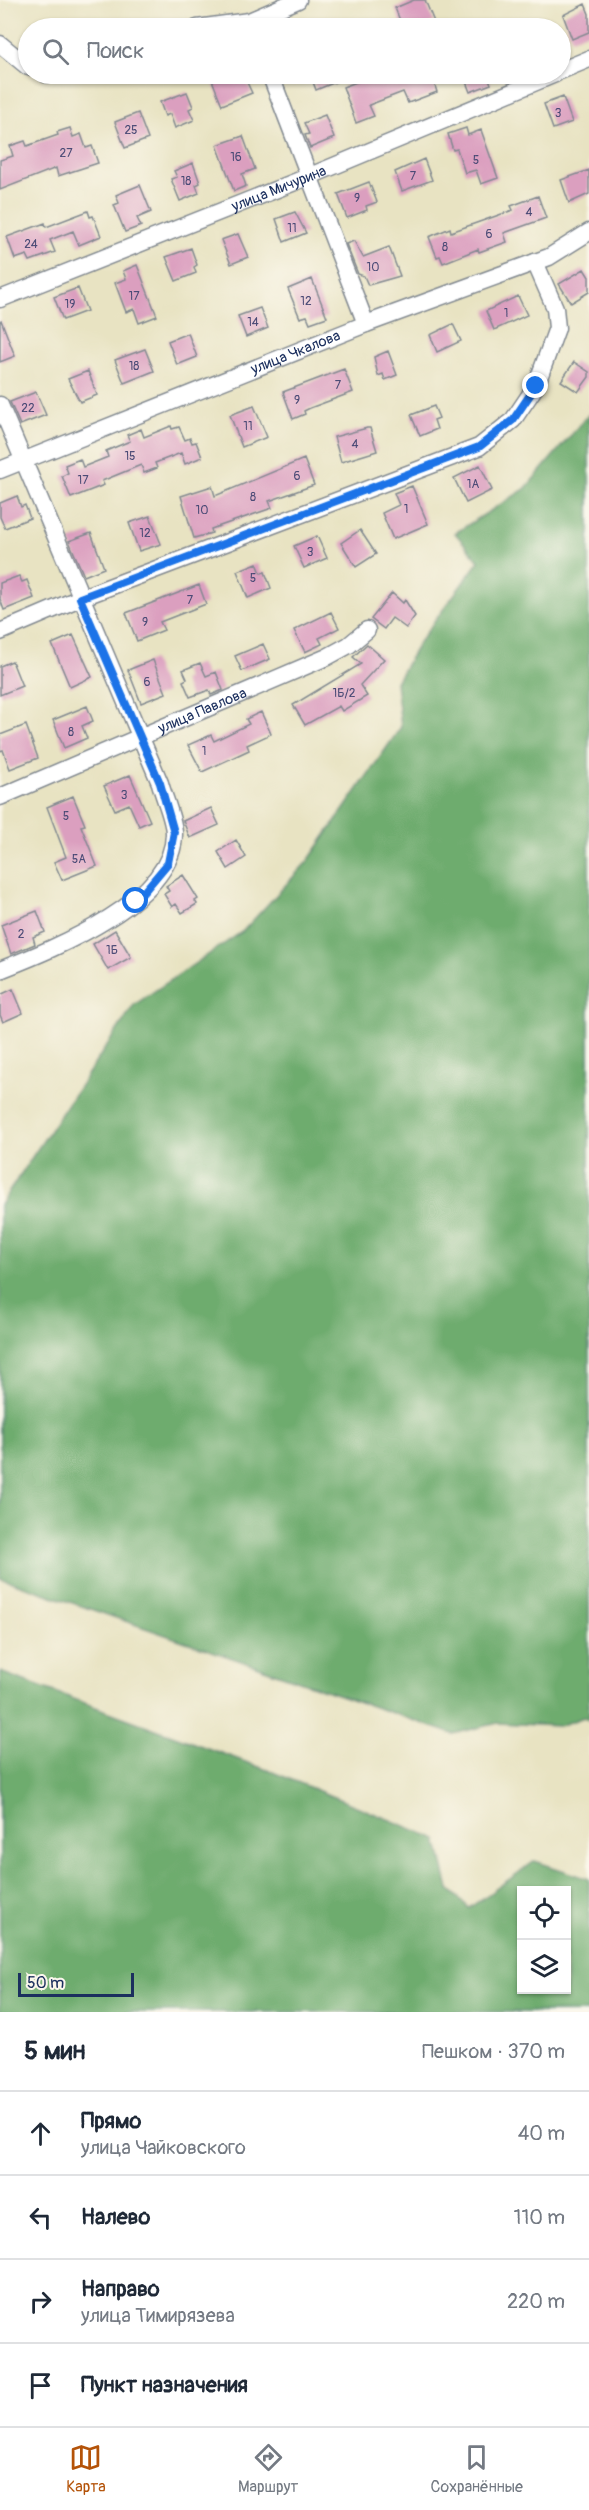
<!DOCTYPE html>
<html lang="ru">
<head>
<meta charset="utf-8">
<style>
	:root { --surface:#fff; --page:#f2f2f3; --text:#1f2937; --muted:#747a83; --line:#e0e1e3; --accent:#b45309 }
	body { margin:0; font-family:Pangolin,sans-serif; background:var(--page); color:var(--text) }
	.controls { position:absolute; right:18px; bottom:18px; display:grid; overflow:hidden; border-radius:0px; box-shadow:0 2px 4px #0004 }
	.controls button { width:54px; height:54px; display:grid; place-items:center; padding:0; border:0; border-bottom:2px solid var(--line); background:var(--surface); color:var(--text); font:30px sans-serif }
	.scale { position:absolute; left:18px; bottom:15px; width:116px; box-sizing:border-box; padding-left:6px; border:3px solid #1b2f5e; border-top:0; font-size:16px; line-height:21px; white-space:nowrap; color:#1b2f5e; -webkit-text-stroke:4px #fbf7ec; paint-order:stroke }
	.stop { position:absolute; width:18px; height:18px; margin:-14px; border:4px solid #1a73e8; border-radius:50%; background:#fff }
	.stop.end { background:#1a73e8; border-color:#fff; box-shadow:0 2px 6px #0008 }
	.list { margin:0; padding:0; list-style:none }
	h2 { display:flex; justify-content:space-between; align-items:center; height:78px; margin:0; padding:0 24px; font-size:26px }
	h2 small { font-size:20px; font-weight:400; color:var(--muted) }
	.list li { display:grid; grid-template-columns:39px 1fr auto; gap:18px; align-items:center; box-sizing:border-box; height:84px; padding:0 24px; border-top:2px solid var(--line) }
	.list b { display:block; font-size:22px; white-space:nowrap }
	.list p { margin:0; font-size:20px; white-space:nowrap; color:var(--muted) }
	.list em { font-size:20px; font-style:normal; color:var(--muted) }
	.icon { flex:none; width:33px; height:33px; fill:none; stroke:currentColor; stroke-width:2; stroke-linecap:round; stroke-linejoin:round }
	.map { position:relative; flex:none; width:589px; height:2012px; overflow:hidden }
	.search { position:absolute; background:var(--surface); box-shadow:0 2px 4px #0004; left:18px; right:18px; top:18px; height:66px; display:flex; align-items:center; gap:15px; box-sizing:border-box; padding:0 21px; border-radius:33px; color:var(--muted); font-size:22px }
	.sheet { height:414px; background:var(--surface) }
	nav { display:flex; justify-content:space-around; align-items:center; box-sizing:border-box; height:84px; border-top:2px solid var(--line); background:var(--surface); font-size:16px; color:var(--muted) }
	nav a { display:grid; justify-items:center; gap:3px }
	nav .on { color:var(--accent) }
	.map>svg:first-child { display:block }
	.forest { fill:#6eac6e; stroke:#446e66; stroke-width:1.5; fill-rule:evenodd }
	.building { fill:#db9fbf }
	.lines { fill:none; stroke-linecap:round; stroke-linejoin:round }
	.minor-casing { stroke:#828990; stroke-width:19 }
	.minor { stroke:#fff; stroke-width:16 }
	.route { stroke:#1a73e8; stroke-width:8 }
	.labels { text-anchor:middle; stroke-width:4.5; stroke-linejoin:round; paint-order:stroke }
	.number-label { font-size:12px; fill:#4b4b76 }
	.street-label { font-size:15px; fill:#1b2f5e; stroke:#fbf7ec }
</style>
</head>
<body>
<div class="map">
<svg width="589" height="2012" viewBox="0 0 589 2012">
	<rect width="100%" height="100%" fill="#fbf7ec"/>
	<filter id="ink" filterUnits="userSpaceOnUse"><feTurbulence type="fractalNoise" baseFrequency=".0167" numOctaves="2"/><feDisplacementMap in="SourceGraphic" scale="12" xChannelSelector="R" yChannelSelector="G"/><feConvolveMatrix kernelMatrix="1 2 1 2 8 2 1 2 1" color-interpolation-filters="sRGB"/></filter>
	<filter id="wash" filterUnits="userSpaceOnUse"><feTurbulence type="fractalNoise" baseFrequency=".008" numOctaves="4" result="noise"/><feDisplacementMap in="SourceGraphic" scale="24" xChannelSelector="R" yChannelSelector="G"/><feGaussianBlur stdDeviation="1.35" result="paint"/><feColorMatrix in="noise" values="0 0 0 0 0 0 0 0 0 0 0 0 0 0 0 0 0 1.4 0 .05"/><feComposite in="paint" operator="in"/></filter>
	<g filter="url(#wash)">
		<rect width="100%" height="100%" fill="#e8e3c2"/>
		<path class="forest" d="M589,414V1720L584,1717L559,1726L498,1723L453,1734L0,1578V1205L134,1005L243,931L308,861L401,727L396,682L420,641L479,561L455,533L525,489Z
			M0,1672L270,1771L437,1839L449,1889L469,1908L535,1861L589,1879V2012H0ZM522,1890H566V1990H522Z"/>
		<g id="blocks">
			<path class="building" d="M414,0H425L434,22L418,28H403L395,8Z
				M585,4L589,14V32L572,39L563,15Z
				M228,74H243L252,93L222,105L212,80Z
				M310,74H355L316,90Z
				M378,74H431L437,92L408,103L403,92L369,105L374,116L356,123L343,87Z
				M463,74H487L491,84L470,92Z
				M187,92L193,107L189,109L194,120L175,128L170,114L165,116L160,102Z
				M563,97L572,122L553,129L544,104Z
				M138,113L148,139L125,148L115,122Z
				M325,115L334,138L310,148L305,135L309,134L304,123Z
				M70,128L73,137L81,134L86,148L92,146L98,163L58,176L56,168L0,190V160L13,156L10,146L25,141L27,146L58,135L57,132Z
				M466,128L468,135L481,130L498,178L481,184L476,170L465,173L457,149L453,150L448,134Z
				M243,136L255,169L242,174L246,186L234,191L217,145Z
				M424,159L432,180L402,191L395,172Z
				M193,163L200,183L196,185L199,193L180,201L171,179L177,177L174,171Z
				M589,170V194L569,203L561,180Z
				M369,182L377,202L366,206L367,210L347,218L338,194Z
				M140,185L151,212L137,218L141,226L125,232L114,205L119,203L116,195Z
				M538,196L546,218L504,233L507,242L479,252L478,249L443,263L440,256L437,257L429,237L450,228L451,232L513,210L511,206Z
				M88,211L90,217L93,216L101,236L79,245L73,231L50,240L55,252L30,261L27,255L15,259L7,237L45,223L46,227Z
				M295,212L306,233L284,242L276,219Z
				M238,234L248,257L231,264L221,240Z
				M354,241L363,257L389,247L400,276L368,285L364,276L358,274L346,244Z
				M191,248L197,265L194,267L196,273L176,281L166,257Z
				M137,265L157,316L139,323L134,309L126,312L115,283L126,279L123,271Z
				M584,269L589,277V292L571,303L559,284Z
				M312,279L327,317L310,323L307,316L300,318L288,289Z
				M78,288L87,311L63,320L54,297Z
				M518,296L527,315L494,330L486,311Z
				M260,308L268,328L246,337L238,316Z
				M1,320L15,356L0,362V321Z
				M453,324L461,341L437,352L430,335Z
				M188,333L197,357L177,365L168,341Z
				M145,349L154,371L124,383L115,360Z
				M388,351L397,375L385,380L383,374L378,376L374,357Z
				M574,362L589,372V377L578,392L561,381Z
				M344,369L353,392L310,408L304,411L305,414L293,419L283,392Z
				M88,371L97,395L80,402L68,379Z
				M36,392L46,415L20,425L10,402Z
				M254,406L267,437L242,447L230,415Z
				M434,406L439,418L434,420L437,429L420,436L411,415Z
				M171,426L172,429L179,427L185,440L190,438L192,443L196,442L202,457L185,464L181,453L155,463L157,468L144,473L141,465L102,481L104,485L71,498L62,476L68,473L65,465L80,459L83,467L108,457L106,451L130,441L127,435L141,429L144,437Z
				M367,428H370L377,451L341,462L334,437Z
				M304,459L314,485L269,501L272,508L211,529L212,533L194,538L181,496L212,486L215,496Z
				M480,465L492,490L466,503L454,478Z
				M412,486L428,524L393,539L382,513L399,505L394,493Z
				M17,496L21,507L25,505L30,518L5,528L0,517V503Z
				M150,516L161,544L139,551L129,523Z
				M360,530L376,554L356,567L341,543Z
				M91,533L104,568L84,576L69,541Z
				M317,536L327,558L304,568L294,546Z
				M257,563L261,573L265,572L271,588L248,598L237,571Z
				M19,576L22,582L27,580L34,598L4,610L0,599V583Z
				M199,585L206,604L160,622L164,630L137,641L126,613Z
				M392,593L403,603L405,600L415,616L406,628L392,618L384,629L371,619Z
				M331,612L339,628L319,638L322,644L305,652L294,630Z
				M73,635L92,677L70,687L52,644Z
				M263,644L270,659L242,671L235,656Z
				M367,644L384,659L360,685L367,696L342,711L339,706L305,725L293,705L361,664L353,657Z
				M153,660L166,693L141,703L128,670Z
				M12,661L22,686L0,695V666Z
				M200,663L206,676L216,672L223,690L211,695L209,690L190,697L183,681L187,679L183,670Z
				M87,706L93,721L82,726L87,738L64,748L53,720Z
				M261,712L271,734L247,745L249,750L202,772L188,745L211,735L214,741L249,724L246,719Z
				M26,725L38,758L10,769L3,750L0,751V735Z
				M130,775L150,821L139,826L129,804L115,810L104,786Z
				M73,796L85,825L81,826L97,866L62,880L54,862L66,857L47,807Z
				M211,808L219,825L190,838L183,821Z
				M236,840L246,857L228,869L218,852Z
				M183,875L198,899L195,901L197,904L182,913L176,904L172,907L164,894L169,891L166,886Z
				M37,911L45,932L33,937L35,944L11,954L1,925Z
				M115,930L131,957L108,970L93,944Z
				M13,989L23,1013L3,1022L0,1015V995Z"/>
		</g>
	</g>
	<g filter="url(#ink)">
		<use href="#blocks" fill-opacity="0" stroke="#828990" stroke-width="1.5"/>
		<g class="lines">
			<defs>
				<g id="minor">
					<path d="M197,28L249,21L298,0"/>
					<path d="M0,44L28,67"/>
					<path d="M560,71L589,59"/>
					<path d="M46,74H54"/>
					<path d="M270,74L366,324"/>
					<path id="s1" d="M0,299L310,176L555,74"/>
					<path d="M0,405L160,783C164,798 173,817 174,832C176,901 53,949 0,970"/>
					<path id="s2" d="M0,470L366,324L549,257L589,232"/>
					<path d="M0,632L80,598L479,447L513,420L536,386L557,328L555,308L535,262"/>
					<path id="s3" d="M0,797L327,657L349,645L367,630"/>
				</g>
			</defs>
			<use href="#minor" class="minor-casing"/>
			<use href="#minor" class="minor"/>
		</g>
	</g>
	<g class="lines" filter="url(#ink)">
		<path class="route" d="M136,901L168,863L174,832L160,783L80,598L479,447L513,420L536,386"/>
	</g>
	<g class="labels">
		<g class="number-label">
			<text x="558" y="117">3</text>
			<text x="131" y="134">25</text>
			<text x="66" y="157">27</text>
			<text x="236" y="161">16</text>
			<text x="476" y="164">5</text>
			<text x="413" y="180">7</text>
			<text x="186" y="185">18</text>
			<text x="357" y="202">9</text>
			<text x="529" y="216">4</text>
			<text x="292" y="232">11</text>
			<text x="489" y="238">6</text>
			<text x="31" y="248">24</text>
			<text x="445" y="251">8</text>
			<text x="373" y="271">10</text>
			<text x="134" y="300">17</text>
			<text x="306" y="305">12</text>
			<text x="70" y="308">19</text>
			<text x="506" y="317">1</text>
			<text x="253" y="326">14</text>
			<text x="134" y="370">18</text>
			<text x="338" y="389">7</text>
			<text x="297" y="404">9</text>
			<text x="28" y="412">22</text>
			<text x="248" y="430">11</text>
			<text x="355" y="448">4</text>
			<text x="130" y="460">15</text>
			<text x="297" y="480">6</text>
			<text x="83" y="484">17</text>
			<text x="473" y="488">1А</text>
			<text x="253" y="501">8</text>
			<text x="406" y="513">1</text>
			<text x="202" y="514">10</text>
			<text x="145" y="537">12</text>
			<text x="310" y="556">3</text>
			<text x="253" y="582">5</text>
			<text x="190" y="604">7</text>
			<text x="145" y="626">9</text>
			<text x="147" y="686">6</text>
			<text x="344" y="697">1Б/2</text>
			<text x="71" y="736">8</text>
			<text x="204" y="755">1</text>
			<text x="124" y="799">3</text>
			<text x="66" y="820">5</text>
			<text x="79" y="863">5А</text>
			<text x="21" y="938">2</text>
			<text x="112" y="954">1Б</text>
		</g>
		<g class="street-label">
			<text dy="5" stroke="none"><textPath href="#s1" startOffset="300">улица Мичурина</textPath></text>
			<text dy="5" stroke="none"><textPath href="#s2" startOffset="318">улица Чкалова</textPath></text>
			<text dy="5" stroke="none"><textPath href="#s3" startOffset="220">улица Павлова</textPath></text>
		</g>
	</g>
</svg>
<div class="controls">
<button><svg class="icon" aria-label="locate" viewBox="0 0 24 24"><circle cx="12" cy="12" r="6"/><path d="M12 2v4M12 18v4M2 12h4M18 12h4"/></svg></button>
<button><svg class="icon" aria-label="layers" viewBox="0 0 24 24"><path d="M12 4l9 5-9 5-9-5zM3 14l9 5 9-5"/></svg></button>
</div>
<div class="scale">50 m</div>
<div class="stop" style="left:136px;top:901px"></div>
<div class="stop end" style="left:536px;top:386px"></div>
<div class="search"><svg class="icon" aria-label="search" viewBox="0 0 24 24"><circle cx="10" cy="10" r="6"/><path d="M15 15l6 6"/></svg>Поиск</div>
</div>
<section class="sheet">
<h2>5 мин<small>Пешком · 370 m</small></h2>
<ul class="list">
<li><svg class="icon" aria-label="ahead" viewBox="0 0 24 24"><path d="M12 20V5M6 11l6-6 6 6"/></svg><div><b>Прямо</b><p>улица Чайковского</p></div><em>40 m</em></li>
<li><svg class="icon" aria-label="left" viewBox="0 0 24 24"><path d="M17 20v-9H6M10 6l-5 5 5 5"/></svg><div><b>Налево</b></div><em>110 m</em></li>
<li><svg class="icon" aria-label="right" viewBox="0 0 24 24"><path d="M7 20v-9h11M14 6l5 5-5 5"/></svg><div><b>Направо</b><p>улица Тимирязева</p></div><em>220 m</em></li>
<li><svg class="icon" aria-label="arrive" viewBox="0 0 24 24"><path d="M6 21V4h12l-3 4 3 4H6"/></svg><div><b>Пункт назначения</b></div></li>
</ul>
</section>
<nav>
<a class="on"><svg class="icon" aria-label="map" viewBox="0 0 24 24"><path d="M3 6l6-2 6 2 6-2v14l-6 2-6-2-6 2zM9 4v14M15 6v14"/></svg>Карта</a>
<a><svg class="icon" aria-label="directions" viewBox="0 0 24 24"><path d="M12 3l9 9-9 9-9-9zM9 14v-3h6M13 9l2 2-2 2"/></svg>Маршрут</a>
<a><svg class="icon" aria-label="saved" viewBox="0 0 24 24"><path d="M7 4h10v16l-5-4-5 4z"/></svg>Сохранённые</a>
</nav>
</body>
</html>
